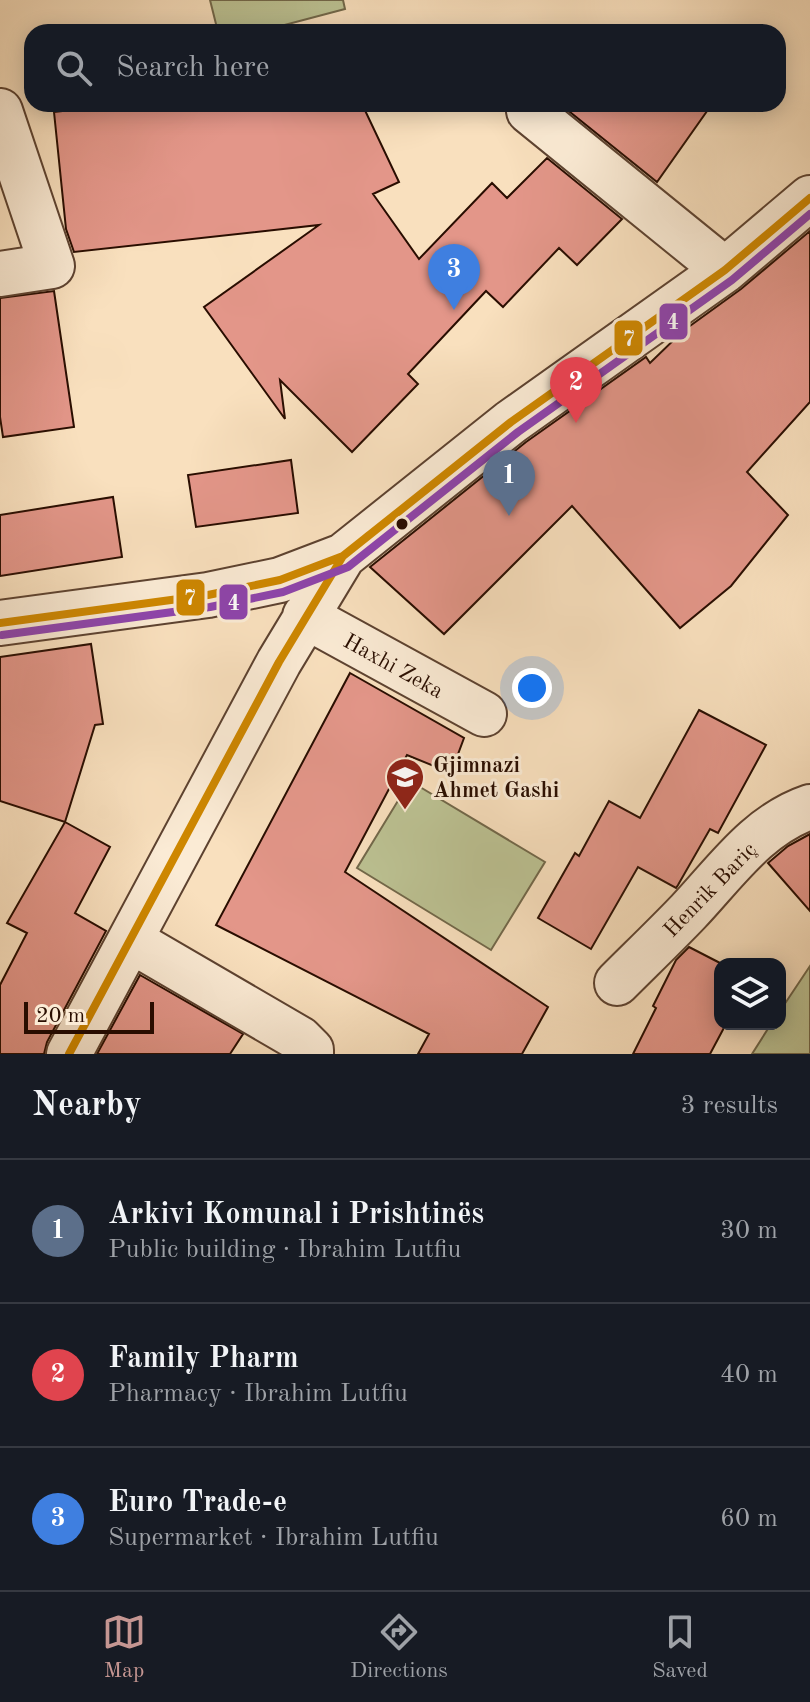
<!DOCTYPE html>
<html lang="en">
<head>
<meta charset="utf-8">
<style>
	:root { --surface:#171b24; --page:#242831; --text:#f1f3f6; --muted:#9ea1a6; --line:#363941; --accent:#c59692 }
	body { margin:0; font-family:"Old Standard TT",serif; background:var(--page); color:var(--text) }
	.controls { position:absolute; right:24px; bottom:24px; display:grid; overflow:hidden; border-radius:16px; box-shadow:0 4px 20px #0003 }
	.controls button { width:72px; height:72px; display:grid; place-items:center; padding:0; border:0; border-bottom:2px solid var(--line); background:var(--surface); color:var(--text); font:40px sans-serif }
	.scale { position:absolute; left:24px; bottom:20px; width:130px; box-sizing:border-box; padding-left:8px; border:4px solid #290d00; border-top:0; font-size:22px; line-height:28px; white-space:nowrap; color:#290d00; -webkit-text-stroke:6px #fbebd5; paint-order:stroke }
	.you { position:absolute; left:532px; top:688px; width:28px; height:28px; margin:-20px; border:6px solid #fff; border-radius:50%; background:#1a73e8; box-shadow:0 0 0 12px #1a73e833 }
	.badge { display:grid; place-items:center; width:52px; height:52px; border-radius:50%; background:var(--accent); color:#fff; font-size:26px; font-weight:700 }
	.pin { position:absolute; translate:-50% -66px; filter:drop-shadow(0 2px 4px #0008) }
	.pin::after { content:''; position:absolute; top:42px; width:28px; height:24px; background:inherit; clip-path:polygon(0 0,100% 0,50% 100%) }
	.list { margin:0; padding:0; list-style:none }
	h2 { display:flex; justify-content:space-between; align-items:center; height:104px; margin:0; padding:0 32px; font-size:34px }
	h2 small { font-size:26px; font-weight:400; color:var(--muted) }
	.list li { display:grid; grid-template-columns:52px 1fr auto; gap:24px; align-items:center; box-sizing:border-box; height:144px; padding:0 32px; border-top:2px solid var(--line) }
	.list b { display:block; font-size:30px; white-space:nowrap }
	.list p { margin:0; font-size:26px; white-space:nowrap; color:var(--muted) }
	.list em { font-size:26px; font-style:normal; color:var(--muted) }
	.icon { flex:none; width:44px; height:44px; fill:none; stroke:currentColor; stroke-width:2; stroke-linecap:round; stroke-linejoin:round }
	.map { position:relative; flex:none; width:810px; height:1054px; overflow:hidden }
	.search { position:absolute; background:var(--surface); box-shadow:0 4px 20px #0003; left:24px; right:24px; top:24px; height:88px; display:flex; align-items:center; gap:20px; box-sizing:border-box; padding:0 28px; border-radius:24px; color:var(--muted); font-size:30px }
	.sheet { height:536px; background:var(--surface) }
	nav { display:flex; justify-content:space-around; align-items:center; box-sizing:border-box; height:112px; border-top:2px solid var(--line); background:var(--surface); font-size:22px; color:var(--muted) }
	nav a { display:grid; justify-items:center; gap:4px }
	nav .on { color:var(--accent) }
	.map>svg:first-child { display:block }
	.green { fill:#bcc293; stroke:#72684a; stroke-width:2 }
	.building { fill:#e39689; stroke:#290d00; stroke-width:2 }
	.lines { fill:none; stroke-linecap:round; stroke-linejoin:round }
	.minor-casing { stroke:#5d4230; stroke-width:48 }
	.minor { stroke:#fbebd5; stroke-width:44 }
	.bus-1-casing { stroke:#fbebd5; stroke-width:14 }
	.bus-2-casing { stroke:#fbebd5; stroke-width:14 }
	.bus-1 { stroke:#ce8700; stroke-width:8 }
	.bus-2 { stroke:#8e44ad; stroke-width:8 }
	.bus-dot { fill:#290d00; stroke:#fbebd5; stroke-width:3 }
	.labels { text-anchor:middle; stroke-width:6; stroke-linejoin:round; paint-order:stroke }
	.street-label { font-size:22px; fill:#290d00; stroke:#fbebd5 }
	.poi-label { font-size:22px; font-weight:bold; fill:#290d00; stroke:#fbebd5; text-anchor:start }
	.line-badge { stroke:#fbebd5; stroke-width:3 }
	.badge-label { font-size:22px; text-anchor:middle; font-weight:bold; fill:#fff }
</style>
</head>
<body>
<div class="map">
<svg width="810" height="1054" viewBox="0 0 810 1054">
	<rect width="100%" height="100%" fill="#f9e0be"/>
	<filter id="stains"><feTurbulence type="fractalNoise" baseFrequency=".0025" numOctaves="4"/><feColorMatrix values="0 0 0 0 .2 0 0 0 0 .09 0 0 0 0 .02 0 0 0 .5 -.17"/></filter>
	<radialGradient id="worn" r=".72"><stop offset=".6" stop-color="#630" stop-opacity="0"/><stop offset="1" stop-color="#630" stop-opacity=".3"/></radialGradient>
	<path class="green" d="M210,0H343L345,9L258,32H218Z
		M410,781L545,862L491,950L357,868Z
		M810,966V1054H752L771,1024H780V1011Z"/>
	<path class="building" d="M123,104H362L399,182L373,194L419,259L492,183L507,198L547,158L622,219L577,265L559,248L503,307L486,291L408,374L418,384L352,452L280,380L285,419L204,307L319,225L74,252L66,229L54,112Z
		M560,104H712L657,182Z
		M810,231V402L747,472L788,515L731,586L680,628L572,506L444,634L370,567L526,442L646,357L650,363L683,331L741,289Z
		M54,291L74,427L3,437L0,417V298Z
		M291,460L298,513L196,527L188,475Z
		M113,497L122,557L0,576V515Z
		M91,644L103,724L95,725L65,822L0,801V657Z
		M350,673L464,738L451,773L407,755L345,872L548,1007L522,1054H418L429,1034L216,925Z
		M699,710L766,745L718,833L710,829L678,885L676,888L638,867L591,949L538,918L575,853L579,856L609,801L640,818Z
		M65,822L110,847L75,913L106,931L47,1042L44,1054H0V985L27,933L7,923Z
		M810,834V911L768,863L788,846Z
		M689,947L722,964H720V1024H726L710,1054H633L656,1008L653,1006L676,960Z
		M140,975L243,1034L230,1054H97Z"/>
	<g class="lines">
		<defs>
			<path id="minor" d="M0,111L52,266L0,274
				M529,111L725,270
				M305,616L484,714
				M0,623L208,595L280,580L343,556
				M130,940L300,1039L311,1050V1054
				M617,983C641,959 665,936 688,912C725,873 757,825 810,807
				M69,1054L279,662L343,556L511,422L725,270L810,198"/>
		</defs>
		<use href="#minor" class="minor-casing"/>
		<use href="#minor" class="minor"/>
		<defs>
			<path id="bus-1" d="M0,623L208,595L280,580L343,556L369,535
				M69,1054L279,662L343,556L511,422L725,270L810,198"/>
			<path id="bus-2" d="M2,635L210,607L283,592L348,567L518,432L732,280L810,214"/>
		</defs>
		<use href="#bus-1" class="bus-1-casing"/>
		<use href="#bus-2" class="bus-2-casing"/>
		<use href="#bus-1" class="bus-1"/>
		<use href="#bus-2" class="bus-2"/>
	</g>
	<defs>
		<symbol id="school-pin" viewBox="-11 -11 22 30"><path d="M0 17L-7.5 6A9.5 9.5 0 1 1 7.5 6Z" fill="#8f2418" stroke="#fbebd5"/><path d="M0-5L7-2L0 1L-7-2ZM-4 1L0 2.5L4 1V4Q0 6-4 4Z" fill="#fff"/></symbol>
	</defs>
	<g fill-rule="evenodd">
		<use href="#school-pin" x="383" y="755" width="44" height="60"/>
	</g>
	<circle class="bus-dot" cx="402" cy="524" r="7"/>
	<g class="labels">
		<g class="street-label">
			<text transform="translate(394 665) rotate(29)" y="8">Haxhi Zeka</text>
			<text transform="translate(709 889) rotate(-46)" y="8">Henrik Bariç</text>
		</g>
		<g class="poi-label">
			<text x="433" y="772">Gjimnazi<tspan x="433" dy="25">Ahmet Gashi</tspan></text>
		</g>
	</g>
	<g class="line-badge">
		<rect x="658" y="302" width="31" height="39" rx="8" fill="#8e44ad"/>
		<rect x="613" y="319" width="31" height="38" rx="8" fill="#ce8700"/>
		<rect x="175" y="578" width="31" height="39" rx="8" fill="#ce8700"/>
		<rect x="218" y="583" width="31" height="38" rx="8" fill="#8e44ad"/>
	</g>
	<g class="badge-label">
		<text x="673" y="329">4</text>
		<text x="629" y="346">7</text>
		<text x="190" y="605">7</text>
		<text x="234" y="610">4</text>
	</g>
	<rect width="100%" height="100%" filter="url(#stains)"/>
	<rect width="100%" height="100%" fill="url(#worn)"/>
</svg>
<div class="controls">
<button><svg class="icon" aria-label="layers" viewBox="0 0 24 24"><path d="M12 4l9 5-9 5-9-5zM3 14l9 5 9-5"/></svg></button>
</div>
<div class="scale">20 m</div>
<div class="you"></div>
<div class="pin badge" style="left:509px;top:516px;background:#5c6f8a">1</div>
<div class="pin badge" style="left:576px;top:423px;background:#e0444e">2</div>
<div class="pin badge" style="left:454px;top:310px;background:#3f7fe0">3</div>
<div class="search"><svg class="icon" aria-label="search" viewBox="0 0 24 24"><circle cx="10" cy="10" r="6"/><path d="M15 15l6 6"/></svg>Search here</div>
</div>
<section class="sheet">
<h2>Nearby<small>3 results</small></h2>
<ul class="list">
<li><span class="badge" style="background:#5c6f8a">1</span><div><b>Arkivi Komunal i Prishtinës</b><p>Public building · Ibrahim Lutfiu</p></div><em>30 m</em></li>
<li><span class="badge" style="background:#e0444e">2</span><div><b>Family Pharm</b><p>Pharmacy · Ibrahim Lutfiu</p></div><em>40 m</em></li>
<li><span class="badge" style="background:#3f7fe0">3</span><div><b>Euro Trade-e</b><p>Supermarket · Ibrahim Lutfiu</p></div><em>60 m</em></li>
</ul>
</section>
<nav>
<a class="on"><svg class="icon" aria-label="map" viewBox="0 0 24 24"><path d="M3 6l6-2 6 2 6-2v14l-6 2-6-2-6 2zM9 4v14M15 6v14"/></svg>Map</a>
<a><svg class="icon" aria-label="directions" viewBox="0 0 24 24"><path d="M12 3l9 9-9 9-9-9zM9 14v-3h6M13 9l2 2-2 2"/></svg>Directions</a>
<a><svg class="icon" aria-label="saved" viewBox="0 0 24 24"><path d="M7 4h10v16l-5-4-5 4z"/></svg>Saved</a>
</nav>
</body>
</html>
